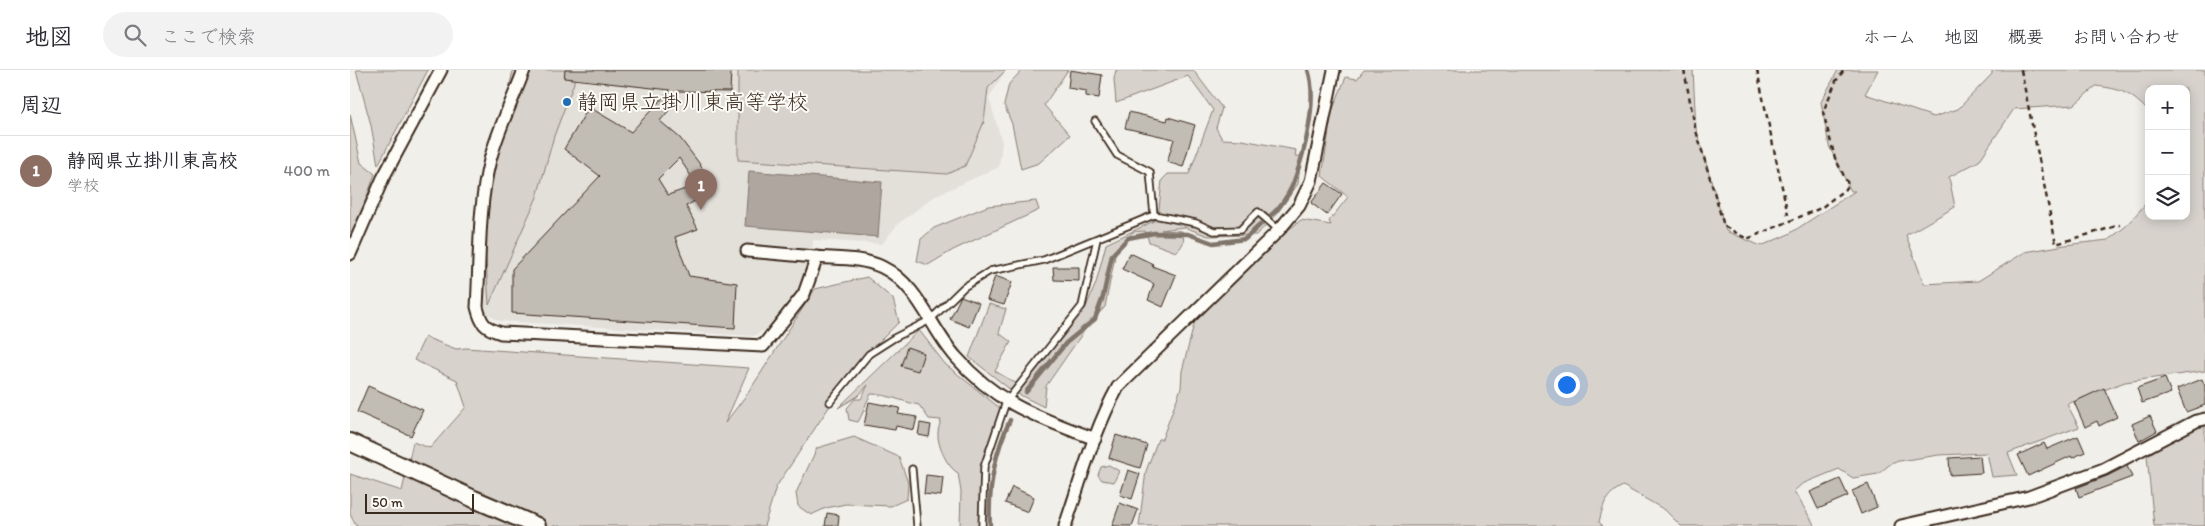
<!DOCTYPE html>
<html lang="ja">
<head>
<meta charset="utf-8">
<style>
	:root { --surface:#fff; --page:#f2f2f3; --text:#2b2b33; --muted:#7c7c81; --line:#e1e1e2; --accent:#1f6fb2 }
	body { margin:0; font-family:Itim,"Klee One",sans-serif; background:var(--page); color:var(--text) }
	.controls { position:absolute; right:15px; top:15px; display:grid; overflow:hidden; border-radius:10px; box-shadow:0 2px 12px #0003 }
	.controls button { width:45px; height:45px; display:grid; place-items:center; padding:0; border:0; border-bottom:1px solid var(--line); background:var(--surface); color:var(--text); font:25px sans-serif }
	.scale { position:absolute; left:15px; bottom:12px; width:109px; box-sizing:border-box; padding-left:5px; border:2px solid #3b2a1e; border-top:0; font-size:14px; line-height:18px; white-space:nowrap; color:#3b2a1e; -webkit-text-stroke:4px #fdfcf7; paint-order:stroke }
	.you { position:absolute; left:1216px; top:314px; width:18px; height:18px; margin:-12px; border:4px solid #fff; border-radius:50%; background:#1a73e8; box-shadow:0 0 0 8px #1a73e833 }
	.badge { display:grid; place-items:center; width:32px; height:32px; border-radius:50%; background:var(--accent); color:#fff; font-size:16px; font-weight:700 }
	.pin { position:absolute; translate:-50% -41px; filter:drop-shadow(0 1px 2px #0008) }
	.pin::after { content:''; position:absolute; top:26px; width:18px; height:15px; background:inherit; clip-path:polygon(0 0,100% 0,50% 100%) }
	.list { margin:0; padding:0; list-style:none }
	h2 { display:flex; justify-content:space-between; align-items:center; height:65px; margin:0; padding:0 20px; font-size:21px }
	h2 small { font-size:16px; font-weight:400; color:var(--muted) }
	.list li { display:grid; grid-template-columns:32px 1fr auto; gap:15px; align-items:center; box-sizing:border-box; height:70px; padding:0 20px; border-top:1px solid var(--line) }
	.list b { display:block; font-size:19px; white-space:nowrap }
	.list p { margin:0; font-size:16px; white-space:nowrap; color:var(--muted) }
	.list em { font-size:16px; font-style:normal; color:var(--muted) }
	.icon { flex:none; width:28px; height:28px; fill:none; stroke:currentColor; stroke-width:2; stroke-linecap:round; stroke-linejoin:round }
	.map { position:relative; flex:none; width:1855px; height:456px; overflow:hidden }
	header { display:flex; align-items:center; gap:30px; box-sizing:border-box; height:70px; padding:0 25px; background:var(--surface); border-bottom:1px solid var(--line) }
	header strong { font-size:24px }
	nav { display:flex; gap:28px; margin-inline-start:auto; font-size:18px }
	.search { width:350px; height:45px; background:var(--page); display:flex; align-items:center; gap:12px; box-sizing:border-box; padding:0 18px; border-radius:28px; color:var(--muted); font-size:19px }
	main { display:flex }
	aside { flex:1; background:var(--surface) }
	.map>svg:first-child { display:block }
	.built { fill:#e3e0da }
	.green { fill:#d7d2cc; stroke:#897e75; fill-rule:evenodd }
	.water { fill:#aea69f; stroke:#80746b }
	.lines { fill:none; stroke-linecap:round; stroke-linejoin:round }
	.stream { stroke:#80746b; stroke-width:4.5 }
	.building { fill:#c1bcb4; stroke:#3b2a1e; fill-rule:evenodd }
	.lane-casing { stroke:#3b2a1e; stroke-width:9 }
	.street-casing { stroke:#3b2a1e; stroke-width:15 }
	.secondary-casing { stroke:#3b2a1e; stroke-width:20 }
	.path { stroke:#3b2a1e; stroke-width:2.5; stroke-dasharray:5 4; stroke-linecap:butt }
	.lane { stroke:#fdfcf7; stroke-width:5.5 }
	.street { stroke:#fdfcf7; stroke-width:11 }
	.secondary { stroke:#fdfcf7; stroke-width:16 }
	.poi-dot { fill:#1f6fb2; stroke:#fdfcf7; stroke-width:2 }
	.labels { text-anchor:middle; stroke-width:4; stroke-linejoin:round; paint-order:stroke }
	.poi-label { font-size:21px; fill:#3b2a1e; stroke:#fdfcf7; text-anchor:start }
</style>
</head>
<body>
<header>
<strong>地図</strong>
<div class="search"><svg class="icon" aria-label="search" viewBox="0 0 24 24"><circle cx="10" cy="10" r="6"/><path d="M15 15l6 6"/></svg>ここで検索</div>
<nav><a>ホーム</a><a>地図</a><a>概要</a><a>お問い合わせ</a></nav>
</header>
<main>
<aside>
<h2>周辺<small></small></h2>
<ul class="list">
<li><span class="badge" style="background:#8d6e63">1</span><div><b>静岡県立掛川東高校</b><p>学校</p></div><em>400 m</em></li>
</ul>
</aside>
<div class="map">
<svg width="1855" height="456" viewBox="0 0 1855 456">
	<rect width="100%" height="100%" fill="#f1efea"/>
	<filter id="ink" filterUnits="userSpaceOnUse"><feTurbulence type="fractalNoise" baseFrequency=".02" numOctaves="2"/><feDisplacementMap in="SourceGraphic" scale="10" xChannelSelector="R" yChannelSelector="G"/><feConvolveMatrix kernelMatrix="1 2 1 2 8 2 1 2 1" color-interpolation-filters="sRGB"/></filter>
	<g filter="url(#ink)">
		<path class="built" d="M165,0H656L639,28L652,72L649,97L585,126L548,154L532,174L463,170L462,200L436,248L404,266L149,251L127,237L132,164Z"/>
		<path class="green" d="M6,0H78L28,95L21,55Z
			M163,0H224V13L204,66L187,127L139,235L133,146Z
			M388,0H656L638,18L634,52L615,96L597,104L388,90Z
			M672,0H718L694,35L720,65L689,93L671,99L662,54L654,35L659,14Z
			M766,0H843L872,38L866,58L872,69L892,70L946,80L945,86H951L948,114L924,148L906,165L858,166L834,157L811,160L832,161C835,170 834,175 826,182L799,172L795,161L783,162L766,181L755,237L739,254L696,316L694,337L662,321L619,287L639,234L656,239L649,263L661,272L645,301L667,314L723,247L736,237L746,213L756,174L808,149L812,110L818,104H839L863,40L838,6L766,33L764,9Z
			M1014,0H1343L1346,59L1376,161L1411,176L1439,164L1505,121H1501L1479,76L1471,32L1488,0H1528L1515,24L1584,47L1608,39L1642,4V0H1855V301L1775,312L1717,334L1729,357L1658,383L1667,405L1642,407L1637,383L1589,385L1543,392L1528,404L1503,408L1489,399L1452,414L1444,421L1465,456H1331L1315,440L1273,416C1255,425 1254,433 1249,452L1253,456H789L796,401L808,369H812L831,318L832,301L848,239L897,192L951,150L981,155L979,151L998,127L972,106L982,41L996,7L1007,9ZM1746,16C1772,19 1781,23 1799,42V19H1836V146H1799V130L1775,157L1758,170L1715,175L1675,182L1628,211L1574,214L1556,165L1605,137L1599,107L1629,91L1664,39L1724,35Z
			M0,44L11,93L25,104L0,174Z
			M686,131L689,140L603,180L578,195L567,191L571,169L584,158L638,136Z
			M517,207L543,229L549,252L509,292L426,417L414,456H6L0,444V404L52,421L63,372L80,378L116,337L107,310L64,290L75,267L106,279L116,278L399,298L375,353L398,323L465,219Z
			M569,260L595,294L656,343L635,380L632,427L634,456H610L611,422L608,403C597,397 587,375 588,363C588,359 590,354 591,350L579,349L569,335C553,332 537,324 521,324C515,333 514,343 508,352L499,350L497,338L505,329H511L518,315L508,326L488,338Z
			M1855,350V456H1804L1797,386L1847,351Z
			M504,367L549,387L558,413L557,429L541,436L496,434L476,438L461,445L448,436L446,423L467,378Z
			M759,395L769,401L764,412L752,410L748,405L751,397Z"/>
		<path class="water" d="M399,101L532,112L528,167L395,156Z"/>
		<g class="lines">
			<path class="stream" d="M920,146C930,138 940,123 944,111C955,82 968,29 958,0
				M676,322L716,273L745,249L753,227L762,185L778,168L804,163L838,164L863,173L895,169L913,152
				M640,456C638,419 644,384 660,350"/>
		</g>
		<path class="building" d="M215,0H381L380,22L327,21L326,32L310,51L330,68L349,93L365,120L336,136L348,159L325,167L339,206L387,213L385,258L162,243V199L250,106L214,79L239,37L281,62L320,20L214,8ZM329,88L347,115L318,125L308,109Z
			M720,0L752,5L749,28L736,26V21L718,18Z
			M779,42L817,51L818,47L845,55L833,97L817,92L824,69L775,58Z
			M976,113L992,124L977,145L961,133Z
			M780,183L803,194L802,196L826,205L813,237L798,230L804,214L772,199Z
			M703,197H729V211L704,210Z
			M645,206L662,212L654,235L637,230Z
			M611,226L629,233L619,257L600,249Z
			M557,277L574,283L568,301L551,296Z
			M1815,308L1821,323L1792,333L1787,318Z
			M1852,309L1855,316V335L1836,342L1827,319Z
			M18,316L73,340L61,366L7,342Z
			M1754,318L1767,347L1749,356L1747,351L1735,357L1724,332Z
			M519,332L550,338L548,344L567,347L564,360L546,356L545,360L514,355Z
			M1800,346L1807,361L1789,371L1782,354Z
			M570,353L581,355L579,367L568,365Z
			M766,365L797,375L790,398L759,388Z
			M1728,366L1735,382L1722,388L1721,386L1678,406L1668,385L1694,373L1697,379Z
			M1630,386L1632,403L1600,405L1599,388Z
			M1777,396L1782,407L1729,427L1726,418L1757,406Z
			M778,400L790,404L782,429L770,425Z
			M576,405L593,407L591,426L574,424Z
			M1490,409L1498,426L1468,439L1460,422Z
			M1518,414L1527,437L1511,444L1502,421Z
			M662,417L684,427L678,442L655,433Z
			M770,433L788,440L782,456H762Z
			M477,443L489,445L488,456H475Z"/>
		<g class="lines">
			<defs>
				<path id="lane" d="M745,51L767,85L800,102L804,145
					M480,332L519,284L544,268L580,250L614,217L640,201L694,190L804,145L846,153L864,161L890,160L908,142L929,160
					M562,399L567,456
					M632,456L634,397L656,332L732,236L747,169"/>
				<path id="street" d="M174,0C163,30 148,59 140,90C128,136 130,190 127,237C131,253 134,258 151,263L413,276L454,224L467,187
					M397,181C419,183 442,185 465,187C487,189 511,187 532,197C569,215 580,258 606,287C648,335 688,347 745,369
					M0,184L33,108L91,0
					M715,456C731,410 744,360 768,317L929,160L949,136L961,111L984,0
					M1551,456L1679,427L1754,399L1846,351L1855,349"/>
				<path id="secondary" d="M0,372L124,429L187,456"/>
			</defs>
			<use href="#lane" class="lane-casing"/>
			<use href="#street" class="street-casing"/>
			<use href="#secondary" class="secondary-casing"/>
			<path class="path" d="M1334,0L1345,57L1374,156L1397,169L1471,138L1499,116L1485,88L1473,42L1486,11L1494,0
				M1407,0L1438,145
				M1671,0L1706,174L1770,155"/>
			<use href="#lane" class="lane"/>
			<use href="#street" class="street"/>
			<use href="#secondary" class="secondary"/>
		</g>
	</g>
	<circle class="poi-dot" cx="217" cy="32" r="5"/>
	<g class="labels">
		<g class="poi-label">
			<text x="227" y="39">静岡県立掛川東高等学校</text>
		</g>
	</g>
</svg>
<div class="controls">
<button>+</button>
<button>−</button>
<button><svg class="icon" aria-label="layers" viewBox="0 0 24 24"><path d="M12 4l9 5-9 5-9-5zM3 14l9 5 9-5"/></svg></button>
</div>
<div class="scale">50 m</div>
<div class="you"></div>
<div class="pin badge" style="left:351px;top:140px;background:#8d6e63">1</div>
</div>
</main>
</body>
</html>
